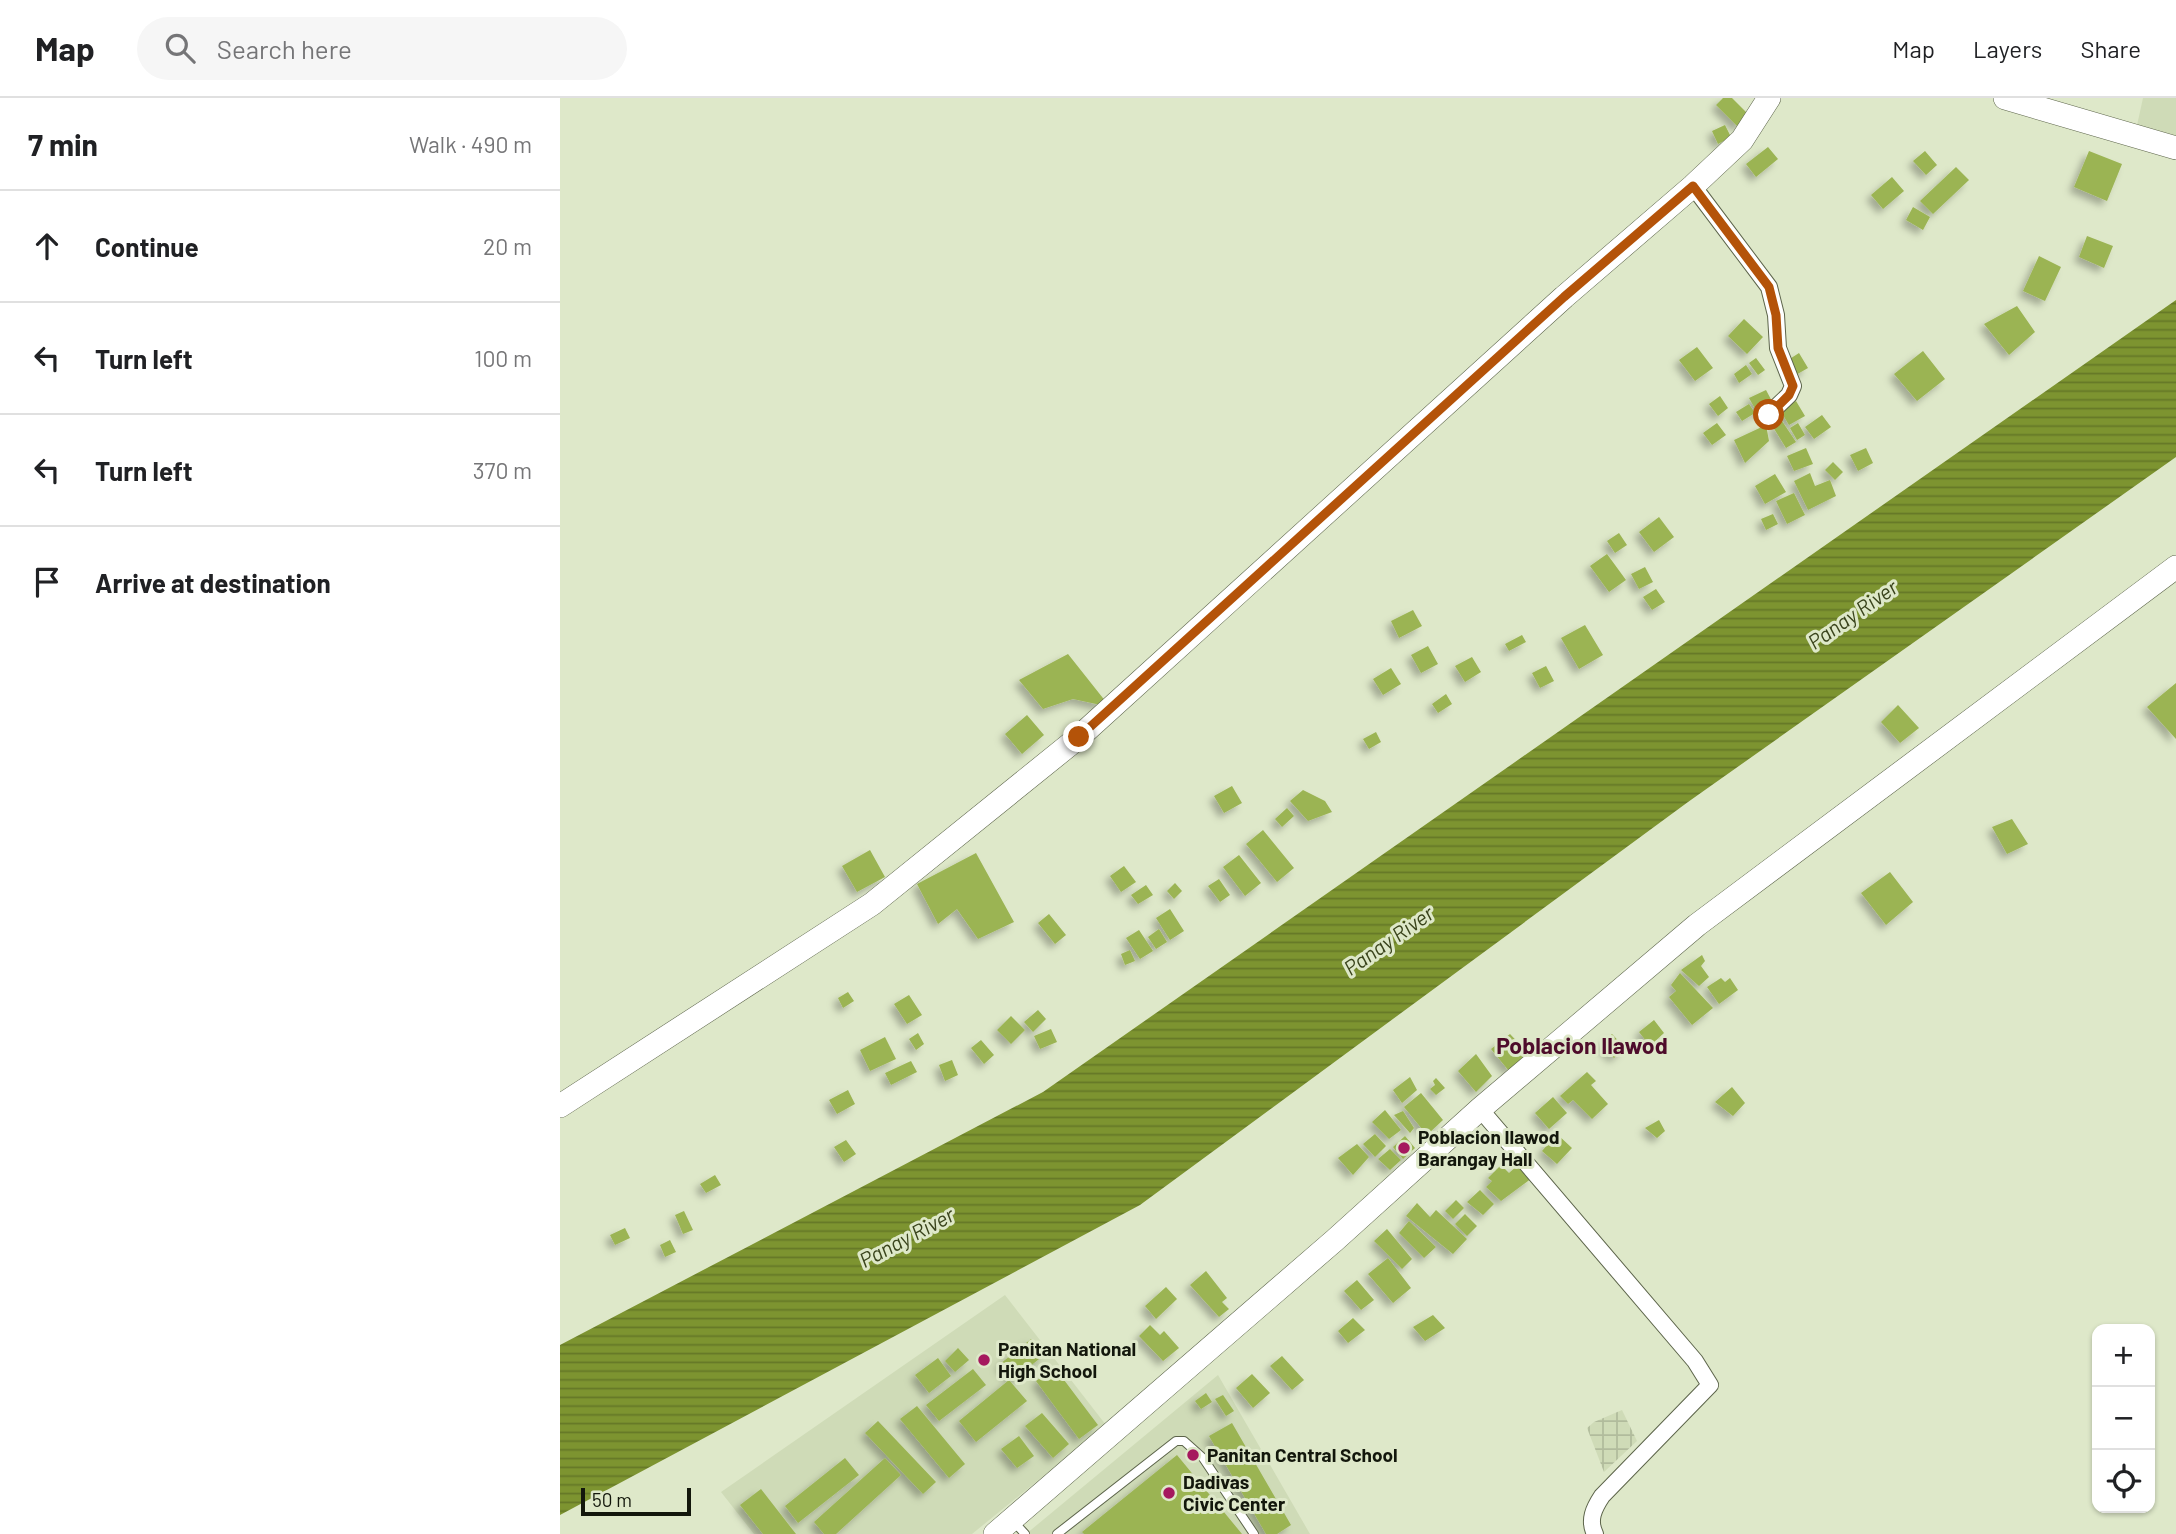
<!DOCTYPE html>
<html lang="en">
<head>
<meta charset="utf-8">
<style>
	:root { --surface:#fff; --page:#f6f6f6; --text:#202124; --muted:#757577; --line:#e0e0e0 }
	body { margin:0; font-family:Barlow,sans-serif; background:var(--page); color:var(--text) }
	.controls { position:absolute; right:21px; bottom:21px; display:grid; overflow:hidden; border-radius:14px; box-shadow:0 2px 5px #0004 }
	.controls button { width:63px; height:63px; display:grid; place-items:center; padding:0; border:0; border-bottom:2px solid var(--line); background:var(--surface); color:var(--text); font:35px sans-serif }
	.scale { position:absolute; left:21px; bottom:18px; width:110px; box-sizing:border-box; padding-left:7px; border:4px solid #13170c; border-top:0; font-size:19px; line-height:24px; white-space:nowrap; color:#13170c; -webkit-text-stroke:5px #dee8c9; paint-order:stroke }
	.stop { position:absolute; width:21px; height:21px; margin:-16px; border:5px solid #b45309; border-radius:50%; background:#fff }
	.stop.end { background:#b45309; border-color:#fff; box-shadow:0 2px 7px #0008 }
	.list { margin:0; padding:0; list-style:none }
	h2 { display:flex; justify-content:space-between; align-items:center; height:91px; margin:0; padding:0 28px; font-size:30px }
	h2 small { font-size:23px; font-weight:400; color:var(--muted) }
	.list li { display:grid; grid-template-columns:46px 1fr auto; gap:21px; align-items:center; box-sizing:border-box; height:112px; padding:0 28px; border-top:2px solid var(--line) }
	.list b { display:block; font-size:26px; white-space:nowrap }
	.list em { font-size:23px; font-style:normal; color:var(--muted) }
	.icon { flex:none; width:38px; height:38px; fill:none; stroke:currentColor; stroke-width:2; stroke-linecap:round; stroke-linejoin:round }
	.map { position:relative; flex:none; width:1616px; height:1436px; overflow:hidden }
	header { display:flex; align-items:center; gap:42px; box-sizing:border-box; height:98px; padding:0 35px; background:var(--surface); border-bottom:2px solid var(--line) }
	header strong { font-size:33px }
	nav { display:flex; gap:38px; margin-inline-start:auto; font-size:24px }
	.search { width:490px; height:63px; background:var(--page); display:flex; align-items:center; gap:18px; box-sizing:border-box; padding:0 24px; border-radius:38px; color:var(--muted); font-size:26px }
	main { display:flex }
	aside { flex:1; background:var(--surface) }
	.map>svg:first-child { display:block }
	.built { fill:#cfdbb7 }
	.industrial { fill:url(#industrial-grid) }
	.water { fill:url(#water-rules) }
	.building { fill:#9bb453; filter:url(#shadow) }
	.lines { fill:none; stroke-linecap:round; stroke-linejoin:round }
	.lane-casing { stroke:#5c644a; stroke-width:10 }
	.street-casing { stroke:#5c644a; stroke-width:18 }
	.secondary-casing { stroke:#5c644a; stroke-width:24 }
	.lane { stroke:#fff; stroke-width:8 }
	.street { stroke:#fff; stroke-width:16 }
	.secondary { stroke:#fff; stroke-width:23 }
	.route { stroke:#b45309; stroke-width:9 }
	.poi-dot { fill:#a5195e; stroke:#dee8c9; stroke-width:2.5 }
	.labels { text-anchor:middle; stroke-width:6; stroke-linejoin:round; paint-order:stroke }
	.poi-label { font-size:19px; font-weight:bold; fill:#13170c; stroke:#dee8c9; text-anchor:start }
	.water-label { font-size:21px; font-style:italic; fill:#3a441c; stroke:#dee8c9 }
	.quarter-label { font-size:23px; font-weight:bold; fill:#4e0c2b; stroke:#dee8c9 }
</style>
</head>
<body>
<header>
<strong>Map</strong>
<div class="search"><svg class="icon" aria-label="search" viewBox="0 0 24 24"><circle cx="10" cy="10" r="6"/><path d="M15 15l6 6"/></svg>Search here</div>
<nav><a>Map</a><a>Layers</a><a>Share</a></nav>
</header>
<main>
<aside>
<h2>7 min<small>Walk · 490 m</small></h2>
<ul class="list">
<li><svg class="icon" aria-label="ahead" viewBox="0 0 24 24"><path d="M12 20V5M6 11l6-6 6 6"/></svg><div><b>Continue</b></div><em>20 m</em></li>
<li><svg class="icon" aria-label="left" viewBox="0 0 24 24"><path d="M17 20v-9H6M10 6l-5 5 5 5"/></svg><div><b>Turn left</b></div><em>100 m</em></li>
<li><svg class="icon" aria-label="left" viewBox="0 0 24 24"><path d="M17 20v-9H6M10 6l-5 5 5 5"/></svg><div><b>Turn left</b></div><em>370 m</em></li>
<li><svg class="icon" aria-label="arrive" viewBox="0 0 24 24"><path d="M6 21V4h12l-3 4 3 4H6"/></svg><div><b>Arrive at destination</b></div></li>
</ul>
</aside>
<div class="map">
<svg width="1616" height="1436" viewBox="0 0 1616 1436">
	<defs>
		<pattern id="industrial-grid" width="8" height="8" patternUnits="userSpaceOnUse" patternTransform="scale(1.75)"><rect width="8" height="8" fill="#cfdbb7"/><path d="M0 4h8M4 0v8" fill="none" stroke="#b1bb9c"/></pattern>
		<pattern id="water-rules" width="6" height="5" patternUnits="userSpaceOnUse" patternTransform="scale(1.75)"><rect width="6" height="5" fill="#7d9430"/><path d="M0 2.5h6" fill="none" stroke="#657827"/></pattern>
		<filter id="shadow"><feDropShadow dx="-5" dy="5" stdDeviation="3.5" flood-color="#0004"/></filter>
	</defs>
	<rect width="100%" height="100%" fill="#dee8c9"/>
	<path class="built" d="M1583,0H1616V45L1576,32Z
		M445,1197L546,1327L412,1436H194L161,1394Z
		M658,1277L750,1436H466Z"/>
	<path class="industrial" d="M1062,1312L1077,1343L1044,1374L1027,1330L1034,1324Z"/>
	<path class="water" d="M1616,202V359L1128,704L580,1107L0,1417V1247L483,994Z"/>
	<path class="building" d="M1163,0H1172L1189,17L1178,29L1156,7Z
		M1165,27L1171,39L1158,46L1152,33Z
		M1208,49L1218,61L1196,79L1186,66Z
		M1365,53L1377,67L1366,77L1353,63Z
		M1529,53L1562,66L1547,103L1514,89Z
		M1396,69L1409,82L1373,116L1360,103Z
		M1332,79L1344,93L1323,111L1311,97Z
		M1353,109L1370,119L1363,132L1346,122Z
		M1527,138L1553,148L1544,170L1519,159Z
		M1479,158L1501,169L1485,203L1463,193Z
		M1457,208L1475,234L1449,257L1424,226Z
		M1184,221L1203,239L1187,256L1168,238Z
		M1137,249L1153,270L1135,283L1119,262Z
		M1363,253L1385,281L1357,303L1334,276Z
		M1239,255L1248,270L1234,278L1225,264Z
		M1196,260L1205,272L1198,277L1189,265Z
		M1186,267L1192,276L1179,285L1174,276Z
		M1206,292L1214,307L1198,316L1189,300Z
		M1160,298L1168,310L1158,318L1149,306Z
		M1236,303L1245,318L1229,327L1220,312Z
		M1189,306L1195,315L1182,323L1176,314Z
		M1262,317L1271,329L1254,341L1245,329Z
		M1222,323L1236,344L1226,350L1213,329Z
		M1157,325L1166,337L1152,347L1143,335Z
		M1238,325L1245,337L1237,342L1230,330Z
		M1206,327L1209,343L1185,365L1174,342Z
		M1246,350L1253,366L1234,373L1227,358Z
		M1306,350L1313,365L1298,373L1290,357Z
		M1273,364L1283,374L1275,382L1265,372Z
		M1250,375L1255,388L1270,382L1276,398L1248,412L1234,383Z
		M1215,376L1226,394L1205,406L1195,388Z
		M1234,395L1245,417L1227,426L1216,403Z
		M1213,416L1218,426L1206,432L1201,421Z
		M1099,419L1114,439L1094,454L1079,434Z
		M1059,435L1067,447L1055,455L1047,443Z
		M1047,456L1066,482L1049,494L1030,468Z
		M1085,469L1093,484L1079,491L1071,476Z
		M1096,491L1105,504L1092,512L1083,499Z
		M853,512L862,528L839,540L831,523Z
		M1025,527L1043,557L1019,571L1001,540Z
		M962,537L966,544L949,553L945,546Z
		M868,548L878,566L861,575L851,557Z
		M508,556L550,609L513,601L483,611L459,582Z
		M912,559L921,574L905,584L895,568Z
		M986,568L994,583L980,590L972,575Z
		M831,570L841,586L823,597L813,581Z
		M1616,585V641L1587,609Z
		M886,596L892,606L878,615L872,606Z
		M1338,607L1359,630L1340,645L1321,624Z
		M467,617L484,637L462,656L445,636Z
		M816,634L821,644L809,651L803,641Z
		M672,688L682,705L664,715L654,698Z
		M743,692L765,703L772,714L748,723L730,703Z
		M727,710L734,718L722,729L715,721Z
		M1452,721L1468,746L1447,756L1432,729Z
		M703,732L734,770L717,784L686,746Z
		M310,752L325,779L297,794L282,768Z
		M416,755L454,824L418,841L397,811L378,826L357,786Z
		M679,757L701,785L685,798L663,769Z
		M564,768L576,784L561,794L550,778Z
		M1330,774L1353,804L1326,827L1301,795Z
		M659,781L670,797L660,804L648,788Z
		M615,785L622,793L614,801L607,793Z
		M586,787L593,797L578,806L571,797Z
		M610,811L624,833L610,842L596,820Z
		M489,816L506,837L495,846L478,825Z
		M599,831L607,844L596,851L588,839Z
		M579,832L593,853L580,861L566,840Z
		M570,852L575,863L565,867L561,856Z
		M1142,857L1145,863L1141,868L1149,879L1139,888L1121,872Z
		M1120,875L1153,910L1132,927L1109,899L1116,893L1111,887Z
		M1161,880L1165,884L1170,880L1178,892L1159,906L1147,889Z
		M288,894L294,903L283,910L278,900Z
		M349,897L362,917L347,926L334,906Z
		M478,912L486,921L473,934L464,924Z
		M451,918L465,932L451,946L437,932Z
		M1094,922L1104,935L1090,948L1079,934Z
		M491,931L497,944L480,951L474,938Z
		M358,935L364,946L356,952L349,941Z
		M950,936L968,955L949,973L931,951Z
		M1052,936L1065,950L1054,960L1041,947Z
		M325,939L336,961L310,973L300,952Z
		M421,942L434,957L424,966L411,950Z
		M916,956L932,978L916,994L898,973Z
		M392,962L398,977L385,983L379,967Z
		M351,963L357,974L331,987L325,975Z
		M1027,974L1036,983L1031,987L1048,1006L1032,1021L1013,1002L1008,1006L1000,998Z
		M850,979L857,992L842,1005L833,992Z
		M876,980L885,990L876,997L870,991L875,987L873,983Z
		M1172,989L1185,1005L1173,1018L1155,1004Z
		M288,992L295,1006L277,1016L269,1002Z
		M861,995L883,1022L867,1037L844,1009Z
		M993,999L1007,1015L989,1031L975,1015Z
		M825,1012L841,1032L829,1041L812,1024Z
		M843,1013L854,1030L850,1035L834,1017Z
		M1099,1022L1105,1033L1097,1040L1085,1030Z
		M815,1036L826,1048L815,1059L803,1046Z
		M997,1036L1012,1050L997,1066L982,1053Z
		M845,1038L855,1050L843,1061L833,1049Z
		M286,1042L296,1056L284,1064L274,1049Z
		M797,1046L809,1059L793,1077L778,1060Z
		M830,1051L841,1062L830,1072L818,1061Z
		M941,1067L949,1075L958,1067L972,1080L941,1103L926,1089L932,1083L928,1080Z
		M155,1077L161,1087L146,1095L140,1086Z
		M920,1092L934,1106L923,1117L907,1104Z
		M896,1102L904,1110L893,1121L885,1113Z
		M857,1105L870,1119L876,1112L907,1141L893,1156L846,1118Z
		M124,1113L133,1132L123,1136L115,1117Z
		M905,1116L917,1128L907,1138L895,1126Z
		M849,1123L876,1149L864,1160L839,1135Z
		M65,1130L70,1140L55,1147L50,1137Z
		M827,1131L852,1161L842,1171L814,1143Z
		M110,1142L116,1154L105,1159L100,1147Z
		M828,1160L851,1190L833,1205L808,1176Z
		M646,1173L667,1200L662,1204L669,1211L659,1219L630,1187Z
		M797,1182L814,1202L801,1212L784,1193Z
		M606,1189L617,1201L596,1221L585,1208Z
		M873,1217L885,1230L865,1243L853,1229Z
		M793,1220L805,1232L788,1245L778,1233Z
		M590,1227L600,1237L604,1233L619,1250L603,1263L579,1238Z
		M471,1241L484,1257L453,1282L440,1266Z
		M398,1250L409,1262L395,1274L385,1263Z
		M722,1258L744,1282L732,1292L710,1268Z
		M378,1260L391,1278L369,1295L355,1277Z
		M495,1270L538,1327L519,1341L476,1283Z
		M413,1271L426,1287L379,1323L366,1307Z
		M692,1276L710,1295L693,1310L676,1290Z
		M449,1282L467,1303L416,1344L399,1323Z
		M646,1295L652,1304L641,1311L635,1303Z
		M663,1297L674,1313L666,1318L655,1301Z
		M357,1308L405,1366L389,1380L340,1321Z
		M482,1315L509,1346L493,1360L465,1328Z
		M318,1323L376,1384L363,1396L305,1335Z
		M672,1325L731,1427L717,1436H706L649,1338Z
		M459,1338L474,1358L457,1370L441,1351Z
		M617,1357L682,1436H524L522,1434Z
		M285,1360L299,1377L238,1425L225,1408Z
		M325,1360L341,1377L276,1436H264L254,1424Z
		M201,1391L236,1436H203L180,1407Z"/>
	<g class="lines">
		<defs>
			<path id="lane" d="M454,1424L465,1436
				M497,1436L616,1343H624L643,1360L694,1436"/>
			<path id="street" d="M1133,88L1209,189L1216,217L1218,250L1233,288L1229,297L1208,317
				M920,1011L1135,1263L1150,1287L1042,1398C1034,1410 1028,1422 1035,1436"/>
			<path id="secondary" d="M1445,0L1616,50
				M0,1008L312,806L519,639L1004,199L1133,88L1182,42L1209,0
				M435,1436L775,1142L920,1011L1137,827L1616,469"/>
		</defs>
		<use href="#lane" class="lane-casing"/>
		<use href="#street" class="street-casing"/>
		<use href="#secondary" class="secondary-casing"/>
		<use href="#lane" class="lane"/>
		<use href="#street" class="street"/>
		<use href="#secondary" class="secondary"/>
	</g>
	<g class="lines">
		<path class="route" d="M519,639L1004,199L1133,88L1209,189L1216,217L1218,250L1233,288L1229,297L1209,317"/>
	</g>
	<g class="poi-dot">
		<circle cx="844" cy="1050" r="7"/>
		<circle cx="424" cy="1262" r="7"/>
		<circle cx="633" cy="1357" r="7"/>
		<circle cx="609" cy="1395" r="7"/>
	</g>
	<g class="labels">
		<g class="poi-label">
			<text x="858" y="1046">Poblacion Ilawod<tspan x="858" dy="22">Barangay Hall</tspan></text>
			<text x="438" y="1258">Panitan National<tspan x="438" dy="22">High School</tspan></text>
			<text x="647" y="1364">Panitan Central School</text>
			<text x="623" y="1391">Dadivas<tspan x="623" dy="22">Civic Center</tspan></text>
		</g>
		<g class="water-label">
			<text transform="translate(1293 517) rotate(-35)" y="7">Panay River</text>
			<text transform="translate(829 843) rotate(-35)" y="7">Panay River</text>
			<text transform="translate(347 1140) rotate(-28)" y="7">Panay River</text>
		</g>
		<g class="quarter-label">
			<text x="1022" y="956">Poblacion Ilawod</text>
		</g>
	</g>
</svg>
<div class="controls">
<button>+</button>
<button>−</button>
<button><svg class="icon" aria-label="locate" viewBox="0 0 24 24"><circle cx="12" cy="12" r="6"/><path d="M12 2v4M12 18v4M2 12h4M18 12h4"/></svg></button>
</div>
<div class="scale">50 m</div>
<div class="stop" style="left:1209px;top:317px"></div>
<div class="stop end" style="left:519px;top:639px"></div>
</div>
</main>
</body>
</html>
